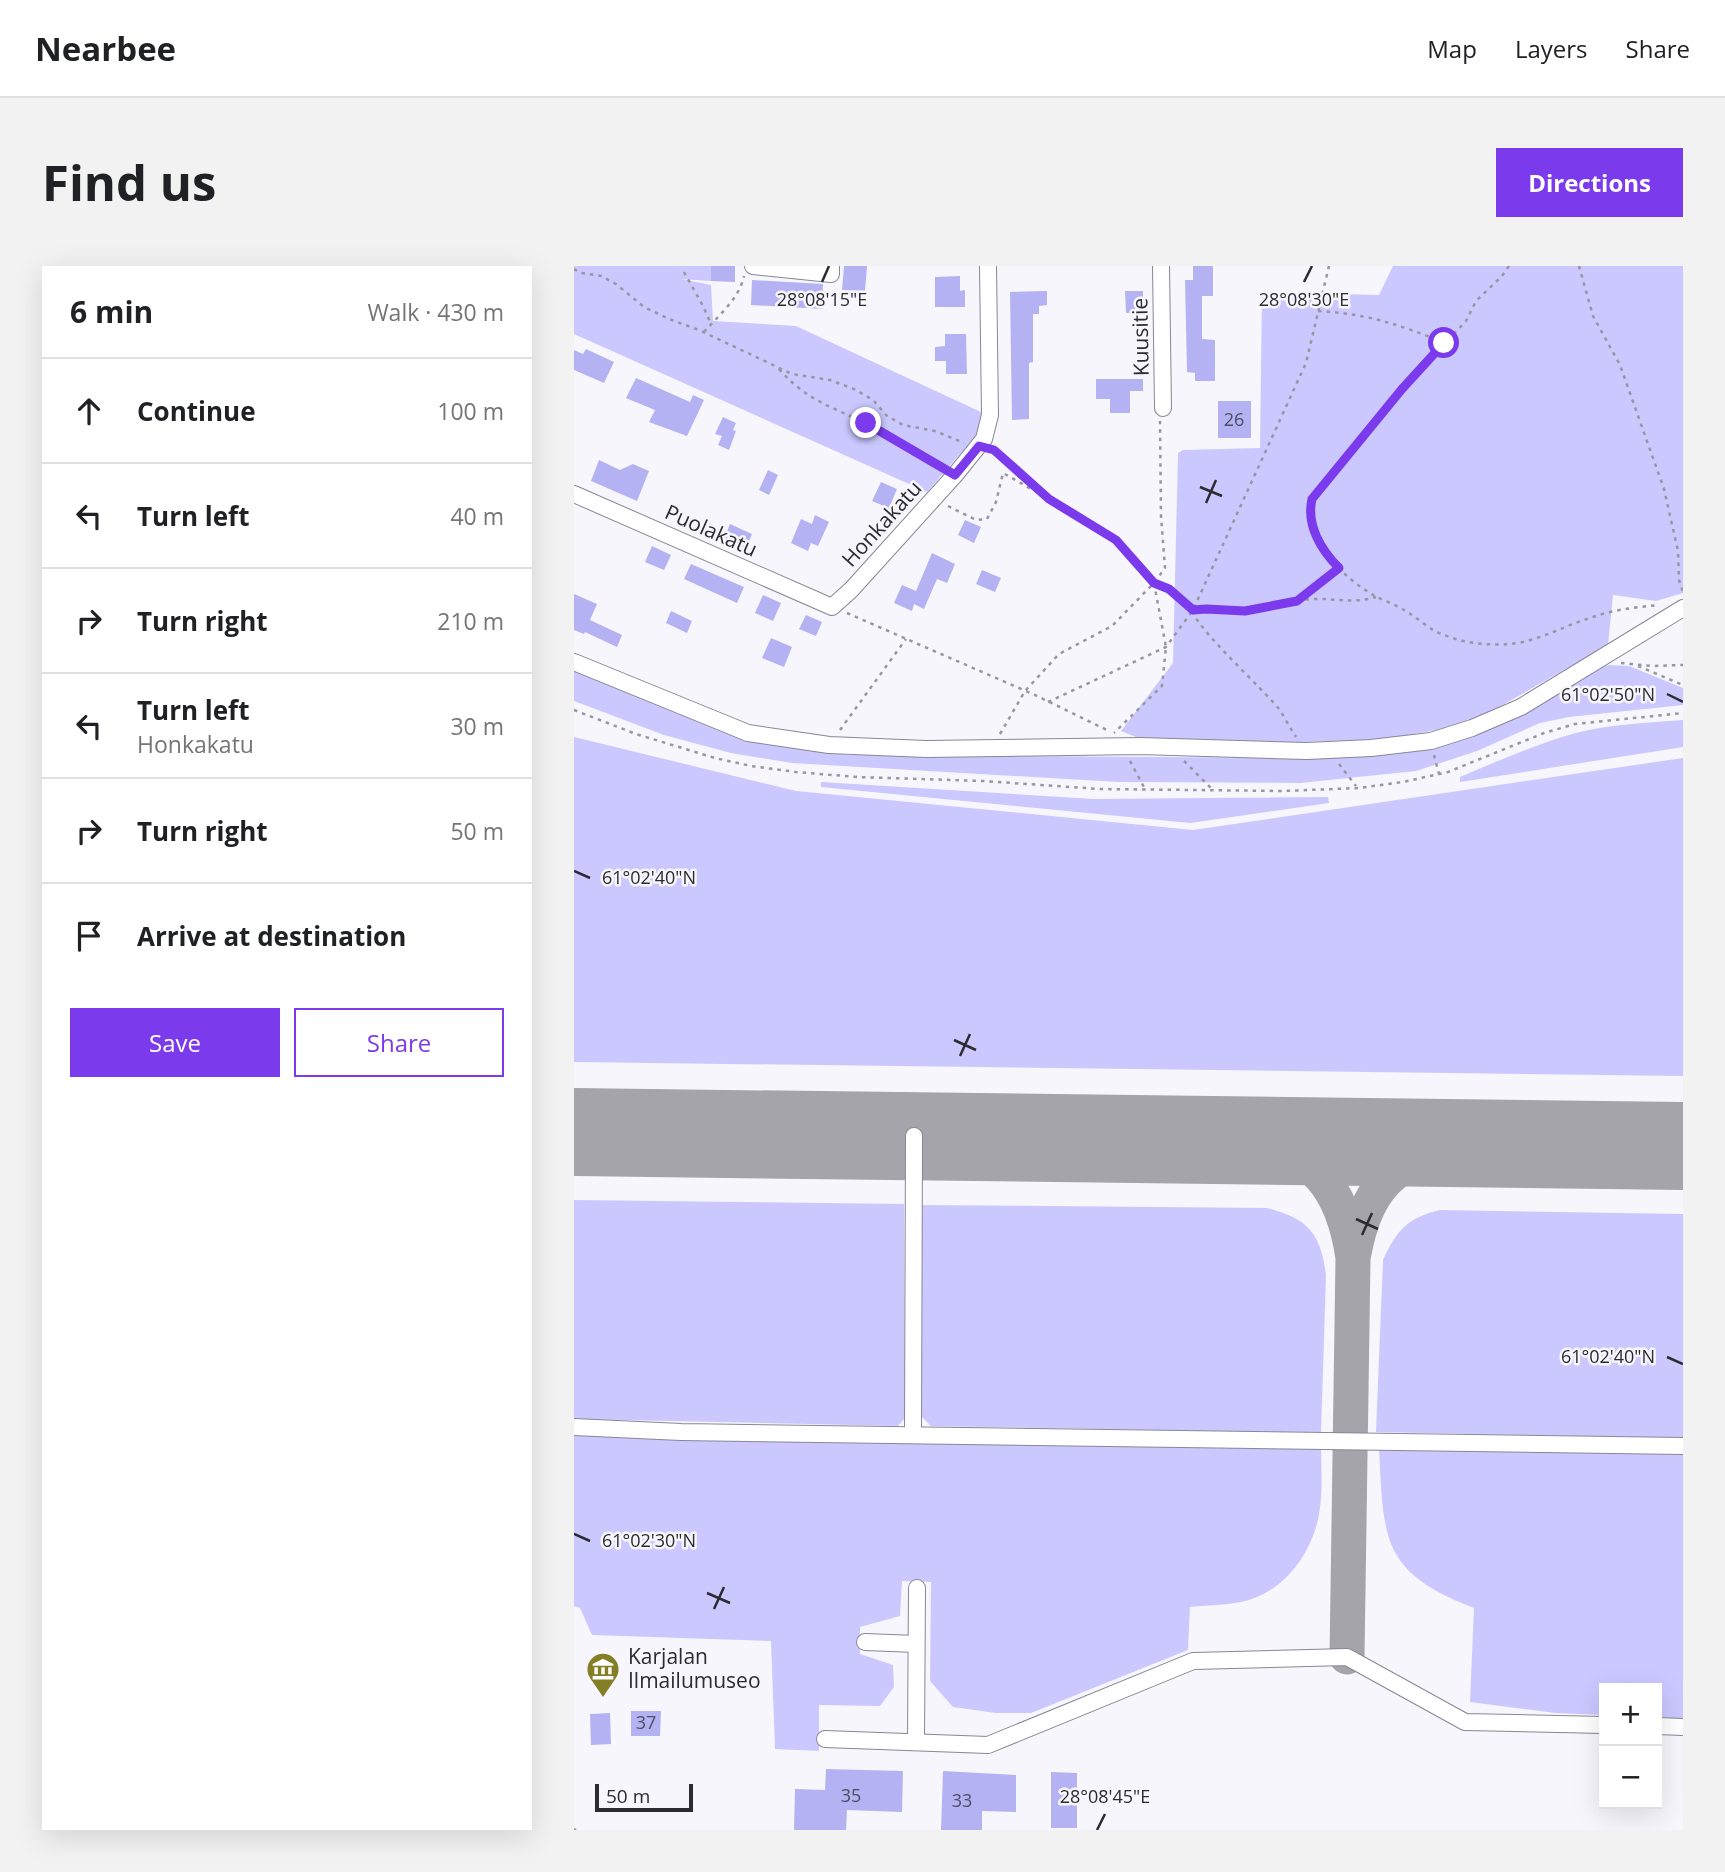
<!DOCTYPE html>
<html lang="en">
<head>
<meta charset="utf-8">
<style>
	:root { --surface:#fff; --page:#f2f2f2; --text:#202124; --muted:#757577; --line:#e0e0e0; --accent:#7c3aed }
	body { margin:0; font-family:"Open Sans",sans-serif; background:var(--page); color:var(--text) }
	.controls { position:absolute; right:21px; bottom:21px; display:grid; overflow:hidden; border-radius:0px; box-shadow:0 7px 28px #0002 }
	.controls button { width:63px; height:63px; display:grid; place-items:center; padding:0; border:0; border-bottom:2px solid var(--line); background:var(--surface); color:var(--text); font:35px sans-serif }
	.scale { position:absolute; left:21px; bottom:18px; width:98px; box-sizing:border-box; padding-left:7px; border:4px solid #2c2b31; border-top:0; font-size:19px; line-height:24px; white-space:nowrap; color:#2c2b31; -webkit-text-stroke:5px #f6f6fc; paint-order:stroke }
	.stop { position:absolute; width:21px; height:21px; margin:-16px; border:5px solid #7c3aed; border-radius:50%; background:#fff }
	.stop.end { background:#7c3aed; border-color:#fff; box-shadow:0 2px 7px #0008 }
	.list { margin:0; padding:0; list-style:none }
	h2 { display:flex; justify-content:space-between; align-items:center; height:91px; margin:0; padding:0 28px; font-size:30px }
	h2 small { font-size:23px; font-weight:400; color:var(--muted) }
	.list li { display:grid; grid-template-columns:46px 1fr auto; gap:21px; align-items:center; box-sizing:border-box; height:105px; padding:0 28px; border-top:2px solid var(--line) }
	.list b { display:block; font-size:26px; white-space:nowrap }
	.list p { margin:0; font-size:23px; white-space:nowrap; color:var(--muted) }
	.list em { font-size:23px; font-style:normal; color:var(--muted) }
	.actions { display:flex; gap:14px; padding:21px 28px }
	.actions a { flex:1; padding:16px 0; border:2px solid var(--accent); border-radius:0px; text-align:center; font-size:24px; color:var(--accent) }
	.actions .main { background:var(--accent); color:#fff }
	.icon { flex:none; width:38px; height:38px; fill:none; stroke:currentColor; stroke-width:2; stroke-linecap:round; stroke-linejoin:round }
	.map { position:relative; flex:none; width:1109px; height:1564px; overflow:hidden; border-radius:0px }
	header { display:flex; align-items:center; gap:42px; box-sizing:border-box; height:98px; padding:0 35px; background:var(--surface); border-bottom:2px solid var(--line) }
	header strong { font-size:33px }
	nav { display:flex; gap:38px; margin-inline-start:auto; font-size:24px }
	.intro { display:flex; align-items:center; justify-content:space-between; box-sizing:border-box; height:168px; padding:0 42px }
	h1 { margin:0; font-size:49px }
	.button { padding:18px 32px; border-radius:0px; background:var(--accent); color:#fff; font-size:24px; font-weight:700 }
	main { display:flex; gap:42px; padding:0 42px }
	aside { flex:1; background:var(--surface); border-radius:0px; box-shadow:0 7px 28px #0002 }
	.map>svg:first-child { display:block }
	.green { fill:#cac8fe }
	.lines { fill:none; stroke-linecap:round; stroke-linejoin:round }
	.taxiway { stroke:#a5a4aa; stroke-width:35 }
	.runway { stroke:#a5a4aa; stroke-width:88 }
	.building { fill:#b5b2f3 }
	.minor-casing { stroke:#878795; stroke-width:18 }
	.path { stroke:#97979d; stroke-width:2.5; stroke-dasharray:3.5 5; stroke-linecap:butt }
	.minor { stroke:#fff; stroke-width:16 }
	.route { stroke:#7c3aed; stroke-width:9 }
	.ticks { fill:none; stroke:#2c2b31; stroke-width:2.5 }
	.labels { text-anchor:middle; stroke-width:5; stroke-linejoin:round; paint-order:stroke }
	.number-label { font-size:18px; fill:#4e4d62 }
	.street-label { font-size:21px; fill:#2c2b31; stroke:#f6f6fc }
	.poi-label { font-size:21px; fill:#2c2b31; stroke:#f6f6fc; text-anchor:start }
	.ticks-label { font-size:18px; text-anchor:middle; fill:#2c2b31; stroke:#f6f6fc; stroke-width:5; stroke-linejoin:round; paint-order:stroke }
</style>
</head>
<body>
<header>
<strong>Nearbee</strong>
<nav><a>Map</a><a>Layers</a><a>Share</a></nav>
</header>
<div class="intro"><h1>Find us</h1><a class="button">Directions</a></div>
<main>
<aside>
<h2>6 min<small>Walk · 430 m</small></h2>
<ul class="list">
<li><svg class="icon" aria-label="ahead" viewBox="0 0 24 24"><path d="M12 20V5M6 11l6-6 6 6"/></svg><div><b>Continue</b></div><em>100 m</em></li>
<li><svg class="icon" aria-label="left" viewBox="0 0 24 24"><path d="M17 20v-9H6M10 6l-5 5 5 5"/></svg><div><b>Turn left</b></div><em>40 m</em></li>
<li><svg class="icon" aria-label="right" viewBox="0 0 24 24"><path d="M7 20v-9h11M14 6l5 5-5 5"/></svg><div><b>Turn right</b></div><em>210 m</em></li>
<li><svg class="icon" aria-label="left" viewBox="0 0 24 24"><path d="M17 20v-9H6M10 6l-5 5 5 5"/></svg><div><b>Turn left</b><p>Honkakatu</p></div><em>30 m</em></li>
<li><svg class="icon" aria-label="right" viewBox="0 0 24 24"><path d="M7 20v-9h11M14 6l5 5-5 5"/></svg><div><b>Turn right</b></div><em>50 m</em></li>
<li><svg class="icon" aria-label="arrive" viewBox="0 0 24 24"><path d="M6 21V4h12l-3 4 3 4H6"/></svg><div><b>Arrive at destination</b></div></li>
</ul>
<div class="actions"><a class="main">Save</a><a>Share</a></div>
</aside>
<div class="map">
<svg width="1109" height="1564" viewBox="0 0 1109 1564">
	<rect width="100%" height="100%" fill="#f6f6fc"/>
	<path class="green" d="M0,0H137V15L107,13L137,19L139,55L222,60L409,147L404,167L353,226L0,68Z
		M819,0H1109V327L1082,335L1039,329L1034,379L911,449L863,464L812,473L703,477H577L547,465L599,397L604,187L609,184L686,182L688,26L805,29Z
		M1035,399L1055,400L1109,422V439L995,451L966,457L903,485L842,505L726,517L545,516L218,497L157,487L90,469L0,435V401L174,475L273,489L749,492L804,488L897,470L963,441L1025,402Z
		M1109,454V481L886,516V511C924,495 962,478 1002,467C1037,458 1073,457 1109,454Z
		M0,471L222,525L619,564L1109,492V810L0,796Z
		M247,516L520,533L754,531L755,537L616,557L247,521Z
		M0,934L330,938L331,1152L324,1160L0,1153Z
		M344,939L693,942C733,952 747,967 752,1009L747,1167L357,1160L345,1148Z
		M866,944L1109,948V1172L802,1166L809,994C823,964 833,952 866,944Z
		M0,1167L747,1181C747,1201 749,1221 746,1241C742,1280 715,1322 675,1334C656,1339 636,1339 616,1341L614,1384L457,1447H422L379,1441L356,1415L357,1316L328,1315L326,1350L286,1361V1388L319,1399L320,1421L306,1440L245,1439V1485L201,1483L197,1375L18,1369L6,1342L0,1340Z
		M805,1184L1109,1186V1453L1083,1451V1422H1030V1449L982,1447L896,1436L900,1342C807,1306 810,1274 805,1184Z"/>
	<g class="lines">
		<path class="taxiway" d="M665,874C739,882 769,922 779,992C794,908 829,890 909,877
			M773,1391L779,992"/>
		<path class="runway" d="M0,866L1109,880"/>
	</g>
	<path class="building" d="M137,0H161V16L137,15Z
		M270,0H293L291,25L268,24Z
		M619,0H639V30H628V73L641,74V115H621V107L613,106L611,14H619Z
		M386,10V25L391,24V41H361V11Z
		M178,14L249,18L248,43L177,39Z
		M473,25V39L465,40V48H459V96L455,97V153L438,154L436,26Z
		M551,25H569V46L552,47Z
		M371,68H392L393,108H372V95H361V81L371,80Z
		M12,83L40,96L30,117L0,104V84L9,88Z
		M62,112L116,136L119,129L130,134L113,170L75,156L81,144L52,132Z
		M522,113H569V125H556V147H536V133H522Z
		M644,135H677V172H644Z
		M149,151L162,157L159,164L162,165L155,184L144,179L148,170L141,168Z
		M25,194L46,204L59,198L75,205L63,235L17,215Z
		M194,204L204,209L195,229L185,224Z
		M307,216L323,223L315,242L298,235Z
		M241,249L255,256L244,280L237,277L234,285L217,277L227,253L238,258Z
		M391,254L407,261L400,277L384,269Z
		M156,258L178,268L172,283L150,273Z
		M78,280L97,289L90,304L71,296Z
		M358,287L381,298L373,317L363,313L350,343L340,338L338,345L320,337L328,319L342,325Z
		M117,298L170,321L163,337L110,313Z
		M408,304L427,312L421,326L402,318Z
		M0,328L23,338L16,354L48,369L43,381L11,366L10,368L0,364Z
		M189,329L207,337L199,355L181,347Z
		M97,345L118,355L113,367L92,357Z
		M232,349L248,356L242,370L225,363Z
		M197,372L218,381L210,401L188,392Z
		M57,1445H87L86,1470H57Z
		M36,1447L37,1478L17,1479L16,1448Z
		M252,1503L329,1505L328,1546L273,1544L272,1564H220L221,1523L251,1524Z
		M369,1505L442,1509V1546L408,1545V1564H367Z
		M477,1506L503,1507V1562H477Z"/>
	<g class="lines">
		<defs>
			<path id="minor" d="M179,0L257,8V0
				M587,0L589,142
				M0,228L258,341L277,324L381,209L410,173L416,149L414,0
				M0,396L174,467L255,479L352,483L566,480L733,485L797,482L857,475L898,462L947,441L1109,342
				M0,1161L107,1166L1109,1180
				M339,1168L340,870
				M291,1376L342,1378
				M1083,1460L1109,1461
				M251,1473L414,1479L619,1395L773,1391L891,1456L1030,1459
				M342,1475L343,1322"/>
		</defs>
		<use href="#minor" class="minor-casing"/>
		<path class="path" d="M935,0L928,10L902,35L892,55L828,123L738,233C729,273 769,312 801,330C810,335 821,338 830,344C841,350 850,359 861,365C883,376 910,380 935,378C963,376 989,360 1016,352C1037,344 1063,341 1085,339
			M1005,0L1019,50L1046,99L1090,223L1104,285L1105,314L1109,326
			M0,3L7,7L27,10L42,18L70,41L95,53L125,64L218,108L256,114L280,123L299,134L313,150L329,159L361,165L390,177
			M110,6L129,40L137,58
			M744,45C794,48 823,58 869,76
			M130,66C145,49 165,33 170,10
			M205,103C233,135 257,140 293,158C319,171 344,187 369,202
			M420,184L467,226
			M374,240L402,254L413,253L422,236L429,207L505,250L542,274L580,317L592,381L588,420L540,467
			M580,317L595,323L619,344C637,342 655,347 673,344C695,342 716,334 738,333C760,332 780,338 802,331
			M724,334L765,302
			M619,345C620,360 690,424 705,443C711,452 716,462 722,471
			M273,347L461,429L535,465
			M1047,397L1078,400L1109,399
			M1064,400L1109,419
			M474,436L592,381L619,344L732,97L755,0
			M0,444L62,468L141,492L177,500L222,506L283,511L409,515L526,523L709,525L785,522L829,516L874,506L970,467L1001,458L1109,447
			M266,464L332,373
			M426,468L451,425L485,388L538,360L580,317L591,302L587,250L586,155
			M860,489L865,508
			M556,495L571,523
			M610,495L638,523
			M765,498L782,520
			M0,1563L2,1564"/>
		<use href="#minor" class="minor"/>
	</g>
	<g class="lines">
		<path class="route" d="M292,157L381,209L405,180L420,184L475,233L542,274L580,317L595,323L619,344L632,343L671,345L723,335L765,302C747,284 732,259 738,233L828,123L870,77"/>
	</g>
	<path class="ticks" d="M248,16L255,0M730,16L738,0M626,221L648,230M632,237L642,214M1093,428L1109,436M0,605L16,612M380,774L402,784M386,790L396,768M782,953L804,963M788,969L798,947M1093,1091L1109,1098M0,1268L16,1275M133,1327L156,1337M140,1343L150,1321M523,1564L531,1548"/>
	<defs>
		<symbol id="museum-pin" viewBox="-11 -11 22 30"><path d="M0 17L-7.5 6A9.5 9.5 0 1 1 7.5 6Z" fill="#847f26" stroke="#f6f6fc"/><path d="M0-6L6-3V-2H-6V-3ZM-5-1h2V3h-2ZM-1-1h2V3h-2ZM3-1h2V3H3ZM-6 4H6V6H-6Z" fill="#fff"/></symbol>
	</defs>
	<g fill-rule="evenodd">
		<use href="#museum-pin" x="10" y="1384" width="38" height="52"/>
	</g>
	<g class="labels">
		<g class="number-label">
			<text x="660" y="160">26</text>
			<text x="72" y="1463">37</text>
			<text x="277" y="1536">35</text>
			<text x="388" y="1541">33</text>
		</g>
		<g class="street-label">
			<text transform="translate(567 71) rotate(-91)" y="7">Kuusitie</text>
			<text transform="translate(308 258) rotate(-48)" y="7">Honkakatu</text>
			<text transform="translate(137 265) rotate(24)" y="7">Puolakatu</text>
		</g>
		<g class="poi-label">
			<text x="54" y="1398">Karjalan<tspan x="54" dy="24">Ilmailumuseo</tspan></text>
		</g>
	</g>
	<g class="ticks-label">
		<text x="248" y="40">28°08'15"E</text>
		<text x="730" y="40">28°08'30"E</text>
		<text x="1034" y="435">61°02'50"N</text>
		<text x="75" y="618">61°02'40"N</text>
		<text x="1034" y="1097">61°02'40"N</text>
		<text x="75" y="1281">61°02'30"N</text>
		<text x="531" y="1537">28°08'45"E</text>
	</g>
</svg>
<div class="controls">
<button>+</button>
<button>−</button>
</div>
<div class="scale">50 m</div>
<div class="stop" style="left:870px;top:77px"></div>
<div class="stop end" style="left:292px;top:157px"></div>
</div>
</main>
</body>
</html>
